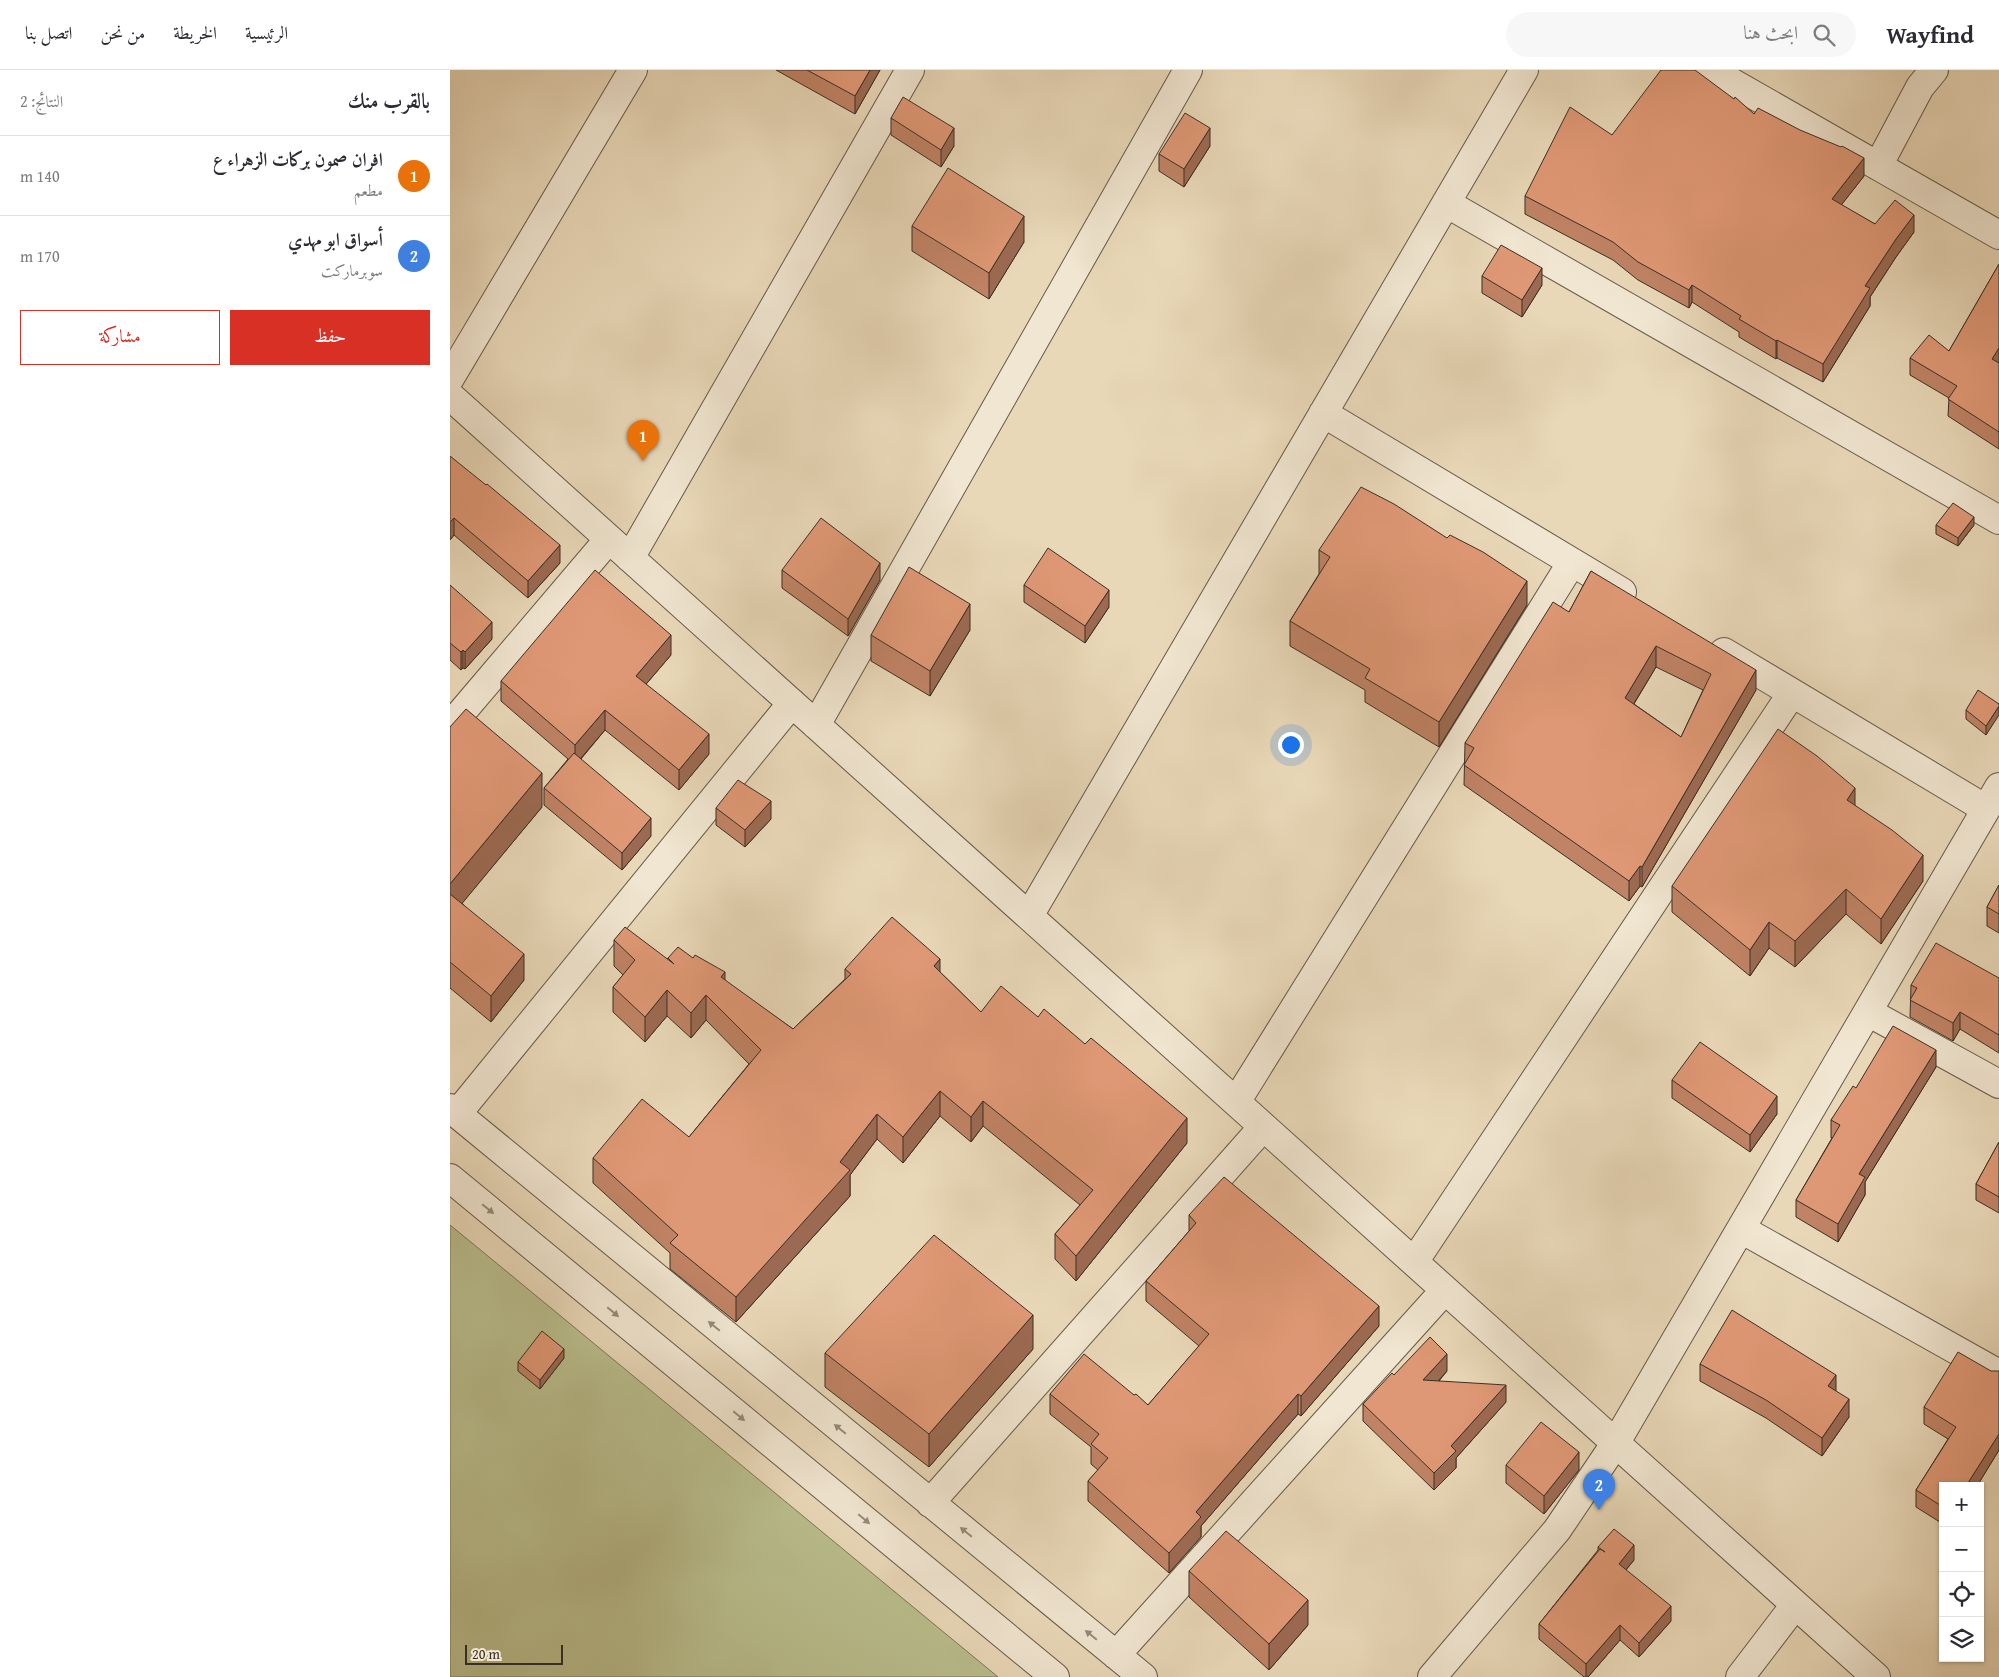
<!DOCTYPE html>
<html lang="ar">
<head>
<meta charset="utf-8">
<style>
	:root { --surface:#fff; --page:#f7f7f7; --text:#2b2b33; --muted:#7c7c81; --line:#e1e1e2; --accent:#d93025 }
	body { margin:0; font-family:"Gentium Book Plus",Amiri,serif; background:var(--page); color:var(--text); direction:rtl }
	.controls { position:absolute; right:15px; bottom:15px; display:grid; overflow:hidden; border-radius:0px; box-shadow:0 1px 4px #0004 }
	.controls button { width:45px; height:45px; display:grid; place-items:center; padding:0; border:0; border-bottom:1px solid var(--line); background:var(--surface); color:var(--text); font:25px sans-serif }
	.scale { position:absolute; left:15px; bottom:12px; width:98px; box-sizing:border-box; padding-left:5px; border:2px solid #3b2f25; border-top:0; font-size:14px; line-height:18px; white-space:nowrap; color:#3b2f25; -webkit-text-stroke:4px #f1e6d1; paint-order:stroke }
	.you { position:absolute; left:840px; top:674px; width:18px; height:18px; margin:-12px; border:4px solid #fff; border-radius:50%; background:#1a73e8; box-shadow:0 0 0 8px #1a73e833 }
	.badge { display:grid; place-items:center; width:32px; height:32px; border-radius:50%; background:var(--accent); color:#fff; font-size:16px; font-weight:700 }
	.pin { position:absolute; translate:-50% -41px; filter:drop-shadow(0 1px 2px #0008) }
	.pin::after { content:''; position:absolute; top:26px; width:18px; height:15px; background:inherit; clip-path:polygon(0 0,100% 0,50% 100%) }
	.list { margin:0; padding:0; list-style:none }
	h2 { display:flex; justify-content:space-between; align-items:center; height:65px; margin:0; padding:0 20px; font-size:21px }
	h2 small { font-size:16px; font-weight:400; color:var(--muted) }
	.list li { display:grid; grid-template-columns:32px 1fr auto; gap:15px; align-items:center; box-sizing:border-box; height:80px; padding:0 20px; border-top:1px solid var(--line) }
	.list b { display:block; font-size:19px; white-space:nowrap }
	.list p { margin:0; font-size:16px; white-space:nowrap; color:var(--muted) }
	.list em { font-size:16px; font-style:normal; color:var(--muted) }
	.actions { display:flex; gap:10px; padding:15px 20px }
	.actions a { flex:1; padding:11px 0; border:1px solid var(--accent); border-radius:0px; text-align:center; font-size:18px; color:var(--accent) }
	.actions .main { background:var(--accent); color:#fff }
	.icon { flex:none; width:28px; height:28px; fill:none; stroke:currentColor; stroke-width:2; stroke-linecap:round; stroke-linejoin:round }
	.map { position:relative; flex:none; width:1549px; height:1607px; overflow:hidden; direction:ltr }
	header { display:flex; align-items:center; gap:30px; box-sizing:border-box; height:70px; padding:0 25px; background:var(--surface); border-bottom:1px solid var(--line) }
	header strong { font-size:24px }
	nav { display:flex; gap:28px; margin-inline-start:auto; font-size:18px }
	.search { width:350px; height:45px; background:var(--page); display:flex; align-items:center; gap:12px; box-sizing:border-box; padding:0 18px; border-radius:28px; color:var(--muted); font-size:19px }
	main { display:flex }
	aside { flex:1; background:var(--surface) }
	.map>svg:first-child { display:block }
	.green { fill:#babe8d; stroke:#7a7659 }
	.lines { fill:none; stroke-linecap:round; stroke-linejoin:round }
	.minor-casing { stroke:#66594a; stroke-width:30 }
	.minor { stroke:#f1e6d1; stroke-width:28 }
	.wall { fill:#c08365; stroke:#3b2f25; fill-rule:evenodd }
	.shaded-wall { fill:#9c6a52; stroke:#3b2f25 }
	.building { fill:#df9875; stroke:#3b2f25; fill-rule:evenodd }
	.oneway { fill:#968a7b }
</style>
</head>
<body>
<header>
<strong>Wayfind</strong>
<div class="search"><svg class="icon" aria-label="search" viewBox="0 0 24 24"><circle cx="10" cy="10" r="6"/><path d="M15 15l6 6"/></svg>ابحث هنا</div>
<nav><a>الرئيسية</a><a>الخريطة</a><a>من نحن</a><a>اتصل بنا</a></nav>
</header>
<main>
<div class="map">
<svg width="1549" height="1607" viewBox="0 0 1549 1607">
	<rect width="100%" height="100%" fill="#e9d8b8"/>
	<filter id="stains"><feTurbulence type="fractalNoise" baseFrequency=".004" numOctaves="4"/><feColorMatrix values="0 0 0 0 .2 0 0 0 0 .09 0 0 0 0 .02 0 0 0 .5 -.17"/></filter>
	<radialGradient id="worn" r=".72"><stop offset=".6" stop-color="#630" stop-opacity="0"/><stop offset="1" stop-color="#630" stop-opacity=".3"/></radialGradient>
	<path class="green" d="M0,1155L50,1196L548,1607H0Z"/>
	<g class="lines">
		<defs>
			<path id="minor" d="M1260,0L1549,165
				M1428,96L1470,17L1484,0
				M996,133L1549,450
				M0,308L183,0
				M0,326L1426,1607
				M873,343L1172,522
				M180,488L460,0
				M1274,582L1536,739
				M366,655L738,0
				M0,656L159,469
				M579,846L1074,0
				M1418,942L1549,1014
				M786,1032L1122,492
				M0,1038L693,1607
				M7,1044L342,633
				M0,1108L605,1607
				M1291,1159L1549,1304
				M964,1192L1342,623
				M480,1433L813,1057
				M666,1585L995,1220
				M982,1607L1107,1460L1165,1374L1549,717
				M1290,1607L1345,1535"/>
		</defs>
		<use href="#minor" class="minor-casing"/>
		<use href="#minor" class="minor"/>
	</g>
	<path class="wall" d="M326,0H430L405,44Z
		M1304,44L1414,106L1391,135L1425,154L1464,162L1446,187L1420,227V236L1373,312L1327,288L1326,289L1289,267V262L1242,232L1239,238L1188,210L1163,190L1075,144V126L1162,65Z
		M441,48L504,76L491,97L441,65Z
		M760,76L734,117L709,101V84Z
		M462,156L574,172L539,229L462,181Z
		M1549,194V379L1498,346L1499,328L1460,305V288L1499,281Z
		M1032,206L1092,215L1072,247L1032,223Z
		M0,386L110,493L78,528L4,465L0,470Z
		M1486,455H1524L1508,476L1486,464Z
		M869,480L1077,535L989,677L915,632V620L840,576V551L869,504Z
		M332,500L430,510L398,566L332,518Z
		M1141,501L1306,620L1192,817L1190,816L1179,831L1014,715L1015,673L1119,542ZM1206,597L1253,620L1231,667L1184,634Z
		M0,515L42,569L15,599L13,598L11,600L0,590Z
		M574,515L659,537L635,573L574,532Z
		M520,560L480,626L421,591V565Z
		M221,585L196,614L259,684L229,720L155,660L131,689L201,766L172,800L94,735V718L118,689L51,631V611Z
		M1549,634L1536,665L1516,649V640Z
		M0,657L92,737L12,833L74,910L41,952L0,918Z
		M1405,735L1473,811L1431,874L1396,844L1345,897L1319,878L1300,906L1222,842V816Z
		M266,738L321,749L295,777L266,755Z
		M1549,815V863L1537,856V837Z
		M164,870L218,889V888L275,911L343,959L395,909V899L490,902L531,942L737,1073L626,1211L605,1189V1164L630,1135L533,1056L521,1072L490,1046L453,1093L427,1069L400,1105V1126L286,1252L220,1199V1183L143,1113V1088L239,1067L299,994L256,950L241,968L217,946L195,972L163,942V917L173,905L164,896Z
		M1549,908V983L1510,959L1503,971L1460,947L1461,915Z
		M1486,997L1415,1112V1125L1388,1172L1346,1147V1130L1382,1068H1381V1050L1406,1018Z
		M1222,1010L1327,1044L1300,1082L1222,1028Z
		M1549,1072V1143L1526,1130V1114Z
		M739,1145L929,1256L851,1346L848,1344L751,1456V1467L719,1503L638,1431V1411L648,1400L641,1394V1377L600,1344V1324L684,1325L698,1335L749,1276L696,1231V1211L739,1161Z
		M583,1279L479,1397L375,1317V1283Z
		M114,1288L90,1319L68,1301V1292Z
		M1250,1294L1386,1321L1399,1347L1372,1386L1316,1348L1250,1311Z
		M997,1301L989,1311L1056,1332L1006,1388V1398L984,1420L913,1351V1334L944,1305Z
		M1541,1301L1549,1380L1527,1416H1493V1454L1466,1437V1420L1498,1369L1474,1354V1337Z
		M1056,1395L1129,1400L1094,1444L1056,1413Z
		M1148,1477L1184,1490L1176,1500L1221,1551L1189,1587L1170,1570L1138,1607H1134L1089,1569V1554L1148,1480Z
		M739,1501L858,1555L819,1600L739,1527Z"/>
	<path class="shaded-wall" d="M420,0H430L405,44V26Z
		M504,58V76L491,97V80Z
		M760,58V76L734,117V99Z
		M1414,88V106L1382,147V129Z
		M1464,145V162L1446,187L1420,227V236L1373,312V294L1415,216L1446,169Z
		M574,146V172L539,229V203Z
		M1092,198V215L1072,247V230Z
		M1242,215V232L1239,238V220Z
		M1327,270V288L1326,289V271Z
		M1549,278V295L1542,289Z
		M1524,447V455L1508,476V468Z
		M4,448V465L0,470V452Z
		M110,475V493L78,528V511Z
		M430,493V510L398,566V549Z
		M1077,511V535L989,677V652Z
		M659,520V537L635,573V556Z
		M520,534V560L480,626V601Z
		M42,552V569L15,599V582Z
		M221,565V585L186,626V606Z
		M1206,576V597L1175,648V628Z
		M13,580V598L11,600V582Z
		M1306,600V620L1192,817V797Z
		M1549,636V645L1536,665V656Z
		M155,640V660L125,695V675Z
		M259,664V684L229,720V700Z
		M92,703V737L0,848V814Z
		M1405,718V743L1397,730Z
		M321,731V749L295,777V760Z
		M201,748V766L172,800V783Z
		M1473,785V811L1431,874V849Z
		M1190,796V816L1179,831V811Z
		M1396,819V844L1345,897V871Z
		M1319,852V878L1300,906V880Z
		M74,884V910L41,952V926Z
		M490,889V914L484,896Z
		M275,902V927L271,907Z
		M217,920V946L195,972V947Z
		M256,925V950L241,968V943Z
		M1510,942V959L1503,971V953Z
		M1486,980V997L1415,1112V1125L1388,1172V1154L1409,1104Z
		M490,1021V1046L453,1093V1067Z
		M1327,1026V1044L1300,1082V1065Z
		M533,1031V1056L521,1072V1047Z
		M427,1044V1069L400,1105V1126L286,1252V1227Z
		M737,1048V1073L626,1211V1186Z
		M929,1236V1256L851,1346V1326Z
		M583,1245V1279L479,1397V1364Z
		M114,1279V1288L90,1319V1310Z
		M997,1284V1301L973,1328V1310Z
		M1386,1305V1322L1378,1316Z
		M1056,1315V1332L1006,1388V1398L984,1420V1403L1001,1376Z
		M848,1324V1344L751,1456V1467L719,1503V1483L746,1442Z
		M1399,1329V1347L1372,1386V1368Z
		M1549,1364V1380L1527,1416H1516Z
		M1129,1382V1400L1094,1444V1426Z
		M1184,1475V1490L1169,1508V1494Z
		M858,1530V1555L819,1600V1574Z
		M1221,1536V1551L1189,1587V1573Z
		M1170,1555V1570L1138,1607H1136V1594Z"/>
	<path class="building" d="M357,0H420L405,26Z
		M1211,0H1245L1284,29L1285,27L1304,44L1308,38L1350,60L1391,77L1392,76L1414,88L1382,129L1425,154L1445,130L1464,145L1446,169L1415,216L1420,218L1373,294L1327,270L1326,271L1289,249L1291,246L1242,215L1239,220L1188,192L1163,172L1075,126L1120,37L1162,65Z
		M453,27L504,58L491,80L441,48Z
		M735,43L760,58L734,99L709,84Z
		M498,98L574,146L539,203L462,156Z
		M1051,175L1092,198L1072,230L1032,206Z
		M1549,194V278L1542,289L1549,293V362L1498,329L1507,316L1460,288L1479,265L1499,281Z
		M0,386L36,415L37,414L110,475L78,511L4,448L0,452Z
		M911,417L944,434L997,468L1000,465L1033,482L1077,511L989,652L915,608L920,599L840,551L880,487L869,480Z
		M1503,433L1524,447L1508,468L1486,455Z
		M371,448L430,493L398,549L332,500Z
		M598,478L659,520L635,556L574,515Z
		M459,497L520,534L480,601L421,565Z
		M145,500L221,565L186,606L259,664L229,700L155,640L125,675L51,611Z
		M1141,501L1306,600L1192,797L1190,796L1179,811L1014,695L1024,678L1015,673L1103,532L1119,542ZM1206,576L1261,604L1231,667L1175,628Z
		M0,515L42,552L15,582L13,580L11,582L0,573Z
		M1528,620L1549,634V636L1536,656L1516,640Z
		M16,639L92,703L0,814V657Z
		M1328,659L1367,686L1405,718L1397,730L1442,760L1473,785L1431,849L1396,819L1345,871L1319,852L1300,880L1222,816Z
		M124,683L201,748L172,783L94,718Z
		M288,710L321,731L295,760L266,738Z
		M1549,815V844L1537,837Z
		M0,824L74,884L41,926L0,892Z
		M442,847L490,889L484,896L531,942L551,916L588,947L594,939L635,974L641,968L737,1048L626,1186L605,1164L643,1120L533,1031L521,1047L490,1021L453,1067L427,1044L390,1092L400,1100L286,1227L220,1173L228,1165L143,1088L192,1029L239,1067L311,980L256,925L241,943L217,920L195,947L163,917L185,890L164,870L175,857L224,894L218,888L228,877L243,888L245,885L275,902L271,907L343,959L401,904L395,899Z
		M1486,873L1549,908V965L1510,942L1503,953L1460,930L1467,918L1461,915Z
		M1443,956L1486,980L1409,1104L1415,1107L1388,1154L1346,1130L1390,1055L1381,1050L1403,1016L1406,1018Z
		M1250,972L1327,1026L1300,1065L1222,1010Z
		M1549,1072V1127L1526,1114Z
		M774,1107L929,1236L851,1326L848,1324L746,1442L751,1447L719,1483L638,1411L658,1388L641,1374L649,1364L600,1324L634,1284L684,1325L686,1324L698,1335L759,1264L696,1211L746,1153L739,1145Z
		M484,1165L583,1245L479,1364L375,1283Z
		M1282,1240L1386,1305L1378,1316L1399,1329L1372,1368L1316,1330L1250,1294Z
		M92,1261L114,1279L90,1310L68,1292Z
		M980,1267L997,1284L973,1310L1056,1315L1001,1376L1006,1381L984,1403L913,1334L942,1303L944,1305Z
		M1508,1282L1541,1301H1549V1364L1516,1416H1493V1437L1466,1420L1506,1357L1474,1337Z
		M1091,1352L1129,1382L1094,1426L1056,1395Z
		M1164,1459L1184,1475L1169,1494L1221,1536L1189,1573L1170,1555L1136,1594L1089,1554L1150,1479L1155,1482L1148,1477Z
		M776,1461L858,1530L819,1574L739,1501Z"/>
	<defs><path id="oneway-solid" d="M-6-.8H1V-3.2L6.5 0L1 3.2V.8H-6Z" transform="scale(1.25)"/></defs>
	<g class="oneway">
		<use href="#oneway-solid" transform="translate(38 1139) rotate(39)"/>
		<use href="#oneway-solid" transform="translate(163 1242) rotate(40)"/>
		<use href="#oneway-solid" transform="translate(264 1256) rotate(-141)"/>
		<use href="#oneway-solid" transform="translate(289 1346) rotate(40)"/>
		<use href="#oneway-solid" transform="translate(390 1359) rotate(-141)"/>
		<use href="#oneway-solid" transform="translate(414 1449) rotate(40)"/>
		<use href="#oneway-solid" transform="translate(516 1462) rotate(-141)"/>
		<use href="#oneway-solid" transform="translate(641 1565) rotate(-141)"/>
	</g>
	<rect width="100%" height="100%" filter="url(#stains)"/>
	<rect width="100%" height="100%" fill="url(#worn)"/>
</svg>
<div class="controls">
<button>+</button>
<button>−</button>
<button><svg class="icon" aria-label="locate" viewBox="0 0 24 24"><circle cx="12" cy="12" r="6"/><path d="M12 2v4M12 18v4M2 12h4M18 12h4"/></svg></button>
<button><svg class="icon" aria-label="layers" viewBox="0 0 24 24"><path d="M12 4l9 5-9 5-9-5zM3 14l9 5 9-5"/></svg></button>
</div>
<div class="scale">20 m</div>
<div class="you"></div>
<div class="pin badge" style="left:193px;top:391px;background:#e8710a">1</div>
<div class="pin badge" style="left:1149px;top:1440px;background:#3f7fe0">2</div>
</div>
<aside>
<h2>بالقرب منك<small>النتائج: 2</small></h2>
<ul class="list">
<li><span class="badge" style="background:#e8710a">1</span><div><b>افران صمون بركات الزهراء ع</b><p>مطعم</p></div><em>140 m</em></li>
<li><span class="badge" style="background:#3f7fe0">2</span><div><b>أسواق ابو مهدي</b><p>سوبرماركت</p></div><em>170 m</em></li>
</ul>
<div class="actions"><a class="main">حفظ</a><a>مشاركة</a></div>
</aside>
</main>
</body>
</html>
